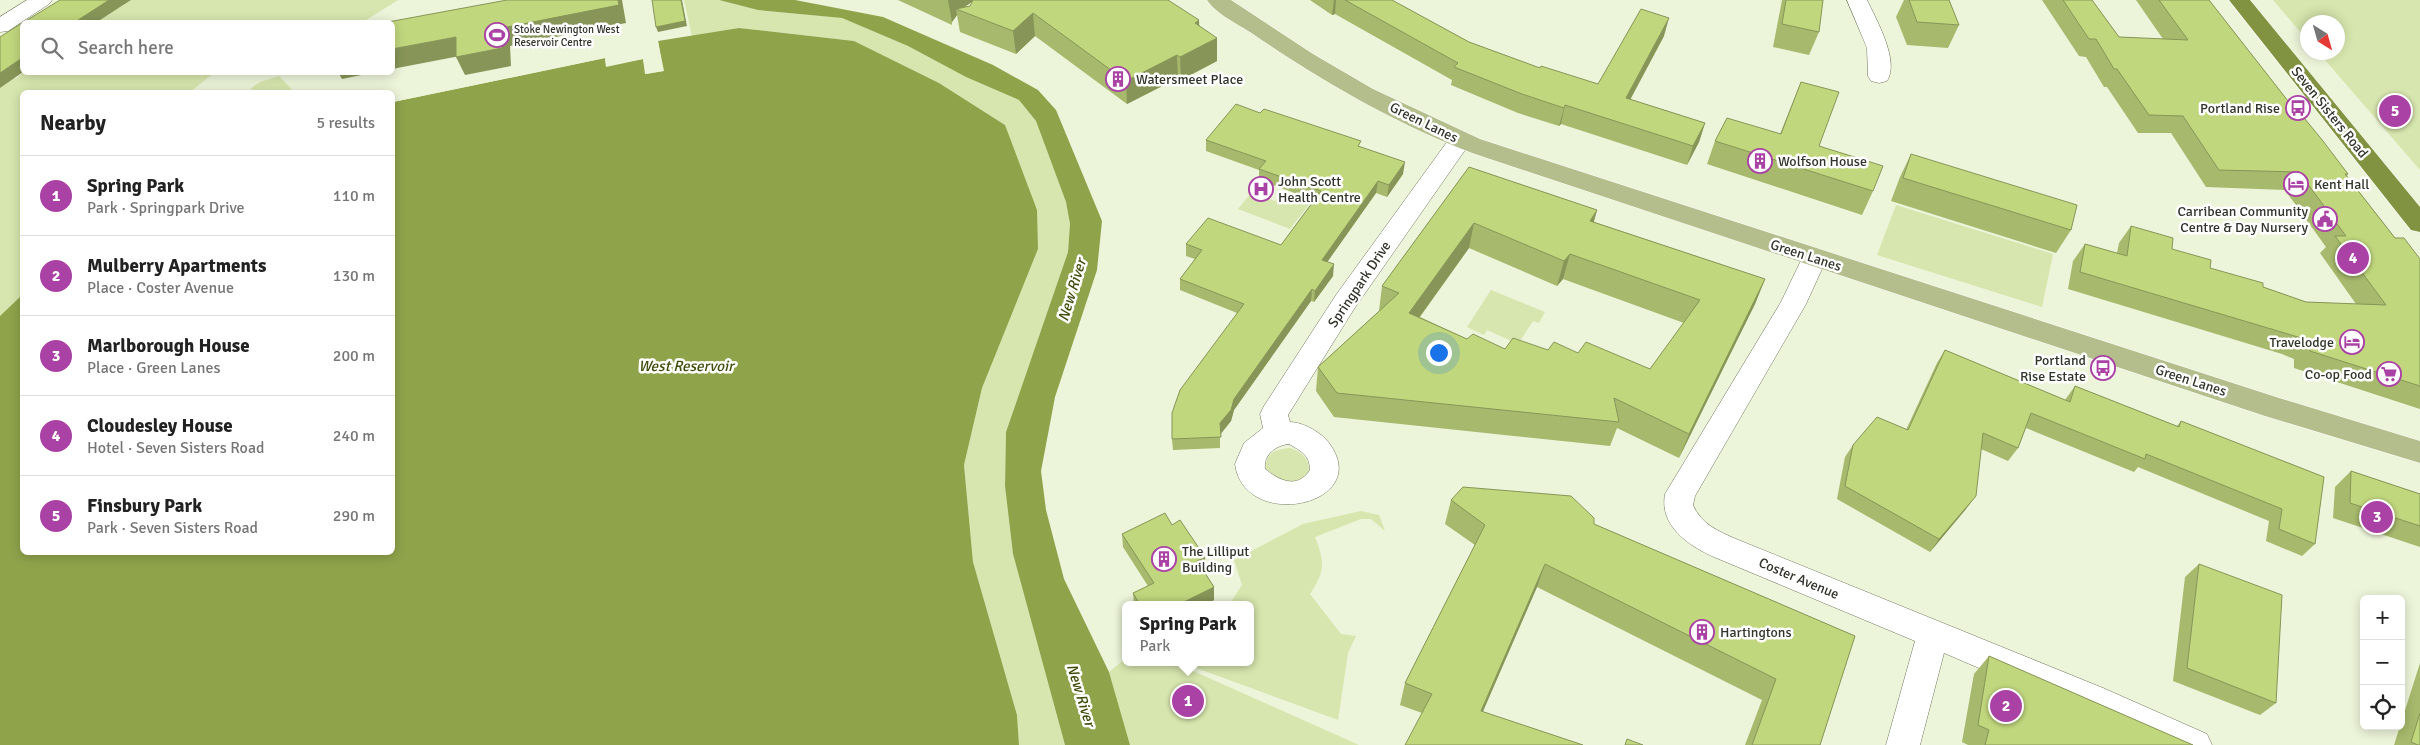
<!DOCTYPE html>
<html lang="en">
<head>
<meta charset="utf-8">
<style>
	:root { --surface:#fff; --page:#f6f6f6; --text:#222; --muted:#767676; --line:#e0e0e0; --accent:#aa41a4 }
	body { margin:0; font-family:Signika,sans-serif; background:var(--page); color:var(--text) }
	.controls { position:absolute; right:15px; bottom:15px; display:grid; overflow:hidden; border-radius:8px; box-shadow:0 2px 12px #0003 }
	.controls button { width:45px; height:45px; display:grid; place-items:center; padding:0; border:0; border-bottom:1px solid var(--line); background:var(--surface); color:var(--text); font:25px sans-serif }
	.compass { position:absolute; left:2300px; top:15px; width:45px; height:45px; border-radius:50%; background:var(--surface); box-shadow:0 2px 12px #0003; rotate:143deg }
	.you { position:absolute; left:1438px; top:352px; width:18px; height:18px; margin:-12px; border:4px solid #fff; border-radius:50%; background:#1a73e8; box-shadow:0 0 0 8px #1a73e833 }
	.badge { display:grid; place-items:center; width:32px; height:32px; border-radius:50%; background:var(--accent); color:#fff; font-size:16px; font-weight:700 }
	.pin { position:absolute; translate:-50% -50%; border:2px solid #fff; box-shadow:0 1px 5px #0006 }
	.popup { position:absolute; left:1122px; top:601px; width:132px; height:65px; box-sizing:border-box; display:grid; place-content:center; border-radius:8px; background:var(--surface); filter:drop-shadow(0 1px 4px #0005); font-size:16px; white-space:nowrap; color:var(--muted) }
	.popup b { font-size:19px; color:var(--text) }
	.popup::after { content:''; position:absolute; left:50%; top:100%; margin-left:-10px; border:10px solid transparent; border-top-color:var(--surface) }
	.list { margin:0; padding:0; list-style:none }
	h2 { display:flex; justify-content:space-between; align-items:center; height:65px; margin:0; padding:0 20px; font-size:21px }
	h2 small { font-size:16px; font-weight:400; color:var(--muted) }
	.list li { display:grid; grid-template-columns:32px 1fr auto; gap:15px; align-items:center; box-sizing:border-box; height:80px; padding:0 20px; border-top:1px solid var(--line) }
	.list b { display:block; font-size:19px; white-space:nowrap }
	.list p { margin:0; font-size:16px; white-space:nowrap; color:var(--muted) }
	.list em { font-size:16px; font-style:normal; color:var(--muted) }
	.icon { flex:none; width:28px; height:28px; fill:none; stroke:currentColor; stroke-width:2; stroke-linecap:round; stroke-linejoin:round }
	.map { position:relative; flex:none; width:2420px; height:745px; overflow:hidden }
	.search { position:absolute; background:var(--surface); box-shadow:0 2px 12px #0003; left:20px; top:20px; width:375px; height:55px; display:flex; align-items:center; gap:12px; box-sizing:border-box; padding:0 18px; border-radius:8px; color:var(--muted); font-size:19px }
	.panel { position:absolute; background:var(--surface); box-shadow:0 2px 12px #0003; left:20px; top:90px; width:375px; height:465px; border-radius:8px }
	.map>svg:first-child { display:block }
	.green { fill:#d7e6ae }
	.water { fill:#8fa34b }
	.pier { fill:#ecf4d9 }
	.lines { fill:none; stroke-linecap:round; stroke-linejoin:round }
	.minor-casing { stroke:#70775f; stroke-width:1 }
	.major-casing { stroke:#fff; stroke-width:1 }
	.highway-casing { stroke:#fff; stroke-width:1 }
	.minor { fill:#fff; fill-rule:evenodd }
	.major { fill:#b3be8c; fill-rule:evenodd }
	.highway { fill:#819340; fill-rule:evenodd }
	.wall { fill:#a6b96c; fill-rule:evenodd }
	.shaded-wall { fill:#879658 }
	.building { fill:#c1d77d; stroke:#879658; fill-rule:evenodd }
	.labels { text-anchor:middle; stroke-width:5; stroke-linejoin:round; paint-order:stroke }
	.far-poi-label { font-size:11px; fill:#32352b; stroke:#fff; text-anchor:start }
	.poi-label { font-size:14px; fill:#32352b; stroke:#fff; text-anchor:start }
	.street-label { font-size:14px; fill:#32352b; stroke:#fff }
	.water-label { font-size:15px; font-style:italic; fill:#424f0c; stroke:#fff }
</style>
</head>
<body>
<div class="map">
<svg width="2420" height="745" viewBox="0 0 2420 745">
	<rect width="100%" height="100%" fill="#ecf4d9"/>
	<path class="green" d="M127,0H398L363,22H96L124,5Z
		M684,0H719L758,10L842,18L908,46L966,77L1019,100L1036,121L1066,202L1070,224L1068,252L1006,432L1005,486L1013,554L1065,745H1019L1017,715L973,562L964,465L982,388L1038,249L1005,125L939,83L854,41L739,28L692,36Z
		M2273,0H2420V170L2319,53L2338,52V22H2308L2307,40Z
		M24,72L214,73L190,92H22V295L0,316V79L17,78Z
		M279,76L294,92H259L250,89L260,82Z
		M1311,167L1333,174L1290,229L1238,209L1251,193L1275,201L1283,192L1290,194Z
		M1896,205L2053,254L2042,307L1877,255Z
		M1491,290L1545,312L1539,323L1533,321L1518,344L1487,330L1484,335L1467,327Z
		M1290,448C1319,458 1312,485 1287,483C1280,483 1272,475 1266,472C1264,454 1274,449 1290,448Z
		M1361,511L1379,515L1385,531L1371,519H1361L1315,537C1325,562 1325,572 1310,594L1341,634L1356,636L1348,653L1338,720L1180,662H1250V605H1229L1242,585L1234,560L1303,524Z
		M1125,659L1126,662H1173L1359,745H1130L1109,672Z"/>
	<path class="water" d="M719,0H795L883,17L993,65L1038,90L1056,110L1102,221L1097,270L1055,397L1041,471L1046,510L1064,579L1109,672L1130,745H1065L1013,554L1005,486L1006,432L1068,252L1070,224L1066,202L1036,121L1019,100L966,77L908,46L842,18L758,10Z
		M739,28L854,41L939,83L1005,125L1037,210L1038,249L982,388L964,465L973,562L1017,715L1019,745H0V316L22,295V552H392L393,102L605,58L606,66L643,59L646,74L663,71L658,41Z"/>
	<path class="pier" d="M656,41H658L664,71L645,74L643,59L606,67L605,58L393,102L392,99L605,56L608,64L643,57L647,71L661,69Z"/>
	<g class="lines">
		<defs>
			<path id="minor" d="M27,0H52L49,4L8,31L0,32V17Z
				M1847,0H1867C1876,19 1900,61 1887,81L1879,83L1871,81L1868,76L1867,48Z
				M1460,133L1468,135L1472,140L1354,309L1288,415L1290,422C1303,422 1322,433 1329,443C1375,505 1244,533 1235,464L1244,443L1263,428L1260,414L1264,406L1336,295L1452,135ZM1289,444C1301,451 1310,455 1310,470C1297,490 1279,480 1265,469C1263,455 1276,445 1289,444Z
				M1814,249L1823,252L1827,258L1806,304L1695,496L1693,505C1701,524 1718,531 1736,539L2103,688L2207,734L2212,745H2158L1944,653L1920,745H1886L1915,641L1714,557C1689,546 1659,526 1665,494L1781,302L1805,252Z"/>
			<path id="major" d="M1207,0H1231L1313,54L1373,89L1480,139L2276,397L2420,441V463L2265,416L1475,154C1396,124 1322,81 1253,34C1238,24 1216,14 1207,0Z"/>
			<path id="highway" d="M2229,0H2250L2420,207V232L2411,230Z"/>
		</defs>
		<use href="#minor" class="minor-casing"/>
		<use href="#major" class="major-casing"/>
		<use href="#highway" class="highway-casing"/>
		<use href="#minor" class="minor"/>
		<use href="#major" class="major"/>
		<use href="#highway" class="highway"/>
	</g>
	<path class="wall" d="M898,0H1168L1200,26L1217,61L1181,80L1178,78L1127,104L1035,36L1016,54L960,32L957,15L952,22V25ZM973,1L970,6L964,7Z
		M1310,0H1392L1469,42L1540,68L1598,84L1664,36L1630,99L1705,123L1699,142L1687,165L1561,124L1559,126L1518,113L1451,85L1452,80L1335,14L1332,15Z
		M1782,0H1823L1819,32L1809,55L1773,47Z
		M1904,0H1949L1959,25L1948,48L1907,45L1896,17Z
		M2042,0H2092L2119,37L2163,39L2136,0H2209L2288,101L2348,174L2347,176L2395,238L2420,259V409L2294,368V359L2282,354L2068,289L2073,261L2085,244L2117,253L2119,243L2131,226L2172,249L2210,268L2263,287L2306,302L2356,304L2320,253L2326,247L2285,190L2206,187L2171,133H2138L2107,87H2104L2086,57L2079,56Z
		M1801,82L1819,146L1873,191L1862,215L1707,164L1715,141L1780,134Z
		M1206,140L1360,147L1403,174L1387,197L1376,193L1327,262L1333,276L1314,302L1311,301L1234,410L1231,421L1220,434V448L1173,450L1172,439L1237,313L1180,290V279L1195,259L1186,256V244L1281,245L1314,200L1259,180V170L1206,151Z
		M1911,154L2071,230L2056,253L1891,201L1900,177Z
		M1469,167L1597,210L1594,222L1765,279L1755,304L1679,458L1617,428L1610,446L1334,417L1316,391L1318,367L1379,311L1382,286ZM1469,248L1557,286L1563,279L1684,323L1650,369L1578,353L1548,350L1505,349L1467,339L1420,317Z
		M1945,350L2065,400L2075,386L2177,426L2181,421L2324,477L2315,544L2302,556L2266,541L2269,521L2138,467L2134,472L2026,428L2018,448L2008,461L1981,449L1966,509L1930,552L1837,499L1845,457L1853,445L1906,430L1937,363Z
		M2351,471L2420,494V547L2333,518L2335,487Z
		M1451,500L1594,524L1855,636L1820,745H1745L1762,700L1537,587L1483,711L1422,713L1400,705L1405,683L1475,545L1445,524Z
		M1172,525L1206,570L1204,571L1214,587V600L1204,605H1134L1133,593L1148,586L1123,547L1122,534Z
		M2199,564L2276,703L2260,715L2173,681L2185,577Z
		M1989,656L2193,745H1968L1962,742L1974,674Z
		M2420,663V745H2394L2400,726H2401V723Z"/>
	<path class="shaded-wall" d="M109,0H131L97,22H75Z
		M618,0H622L626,23L510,46L511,66L465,75L456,57L502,28Z
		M681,0H682L687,26L658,32L656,27Z
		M948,0H975L960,10L956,9L957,15L952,22Z
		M1334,0H1336L1335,14L1332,15Z
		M1033,13L1035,36L1016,54L1013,31Z
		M1669,18L1664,36L1621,117L1626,98Z
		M1199,20L1200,43L1195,23Z
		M456,37L465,55L392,69V49Z
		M1217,38V61L1181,80L1180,57Z
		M1177,55L1178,78L1127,104L1126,81Z
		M22,58V72H23L0,88V73Z
		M338,72H376L342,79Z
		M1565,105L1561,124L1559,126L1564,108Z
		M1705,123L1699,142L1687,165L1693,146Z
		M1405,162L1403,174L1387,197L1389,185Z
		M1378,181L1376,193L1321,271L1322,260Z
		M1597,210L1590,234V221Z
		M1474,223L1469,248L1405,337L1409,313Z
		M1570,254L1563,279L1557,286L1564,261Z
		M1334,264L1333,276L1314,302L1315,291Z
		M1765,279L1755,304L1679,458L1689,434Z
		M1312,289L1311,301L1234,410L1231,421L1220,435V423L1234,399Z
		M1976,496L1966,509L1930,552L1939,539Z
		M1205,557L1206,570L1197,575V561Z
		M1545,564L1537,587L1474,732L1481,711Z
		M1214,587V600L1204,605H1178Z"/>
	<path class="building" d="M60,0H109L75,22H24Z
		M507,0H618L619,5L502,28V48L456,57V37L392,49V22H388Z
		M652,0H681L685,21L656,27Z
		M973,0H1168L1199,20L1195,23L1217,38L1180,57L1177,55L1126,81L1033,13L1013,31L956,9L970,6Z
		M1345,0H1392L1469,42L1540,68L1541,66L1598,84L1641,9L1669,18L1626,98L1705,123L1693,146L1565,105L1564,108L1522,94L1454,67L1458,63Z
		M1786,0H1823L1819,32L1782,24Z
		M1909,0H1949L1959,25L1917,22Z
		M2063,0H2092L2119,37L2188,40L2159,0H2209L2288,101L2291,102L2323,141L2348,174H2345L2395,238H2404L2420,259V386L2310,351V342L2298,337L2080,272L2085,244L2127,256L2131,226L2173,238L2172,249L2211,260L2210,268L2263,283V287L2306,302L2386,305L2335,236H2346L2299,172L2219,170L2183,116L2149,115L2117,69H2114L2096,39H2089Z
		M22,23V58L0,73V37Z
		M1801,82L1839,92L1819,146L1883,166L1873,191L1715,141L1727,118L1781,134Z
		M1236,104L1260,113L1264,109L1361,141L1358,146L1405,162L1389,185L1378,181L1322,260L1334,264L1315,291L1312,289L1234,399L1231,410L1220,423L1221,437L1172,439V413L1180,390L1244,304L1180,279L1202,250L1186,244L1208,218L1281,245L1321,191L1259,169L1266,161L1206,140Z
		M1911,154L2077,205L2071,230L1903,178Z
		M1469,167L1597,210L1590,221L1765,279L1689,434L1614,398L1619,422L1337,393L1318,367L1399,293L1382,286ZM1474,223L1564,261L1570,254L1700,300L1650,369L1586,342L1578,353L1554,342L1548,350L1513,338L1505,349L1473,334L1467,339L1409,313Z
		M1945,350L2070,402L2075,386L2179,427L2181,421L2324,477L2315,544L2279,529L2282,509L2146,454L2145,459L2031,413L2018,448L1983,433L1976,496L1939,539L1845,486L1853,445L1877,417L1908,430Z
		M2351,471L2420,494V526L2350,503Z
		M1463,487L1571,496L1594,518V524L1855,636L1820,745H1752L1776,679L1545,564L1481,711L1583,745H1405L1432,694L1405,683L1485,525L1451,500Z
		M1165,513L1172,525L1180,520L1205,557L1197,561L1214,587L1178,605H1140L1133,593L1154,583L1122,534Z
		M2199,564L2282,595L2276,703L2187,668Z
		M1989,656L2193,745H1985L1989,730L1978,725Z
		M2420,713V745H2418L2411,742Z
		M1627,739L1643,745H1625Z"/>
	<defs>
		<symbol id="stadium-ring" viewBox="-11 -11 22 22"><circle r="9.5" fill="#fff" stroke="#aa41a4" stroke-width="1.5"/><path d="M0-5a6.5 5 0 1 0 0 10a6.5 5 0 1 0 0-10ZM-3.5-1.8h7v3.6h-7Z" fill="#aa41a4"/></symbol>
		<symbol id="building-ring" viewBox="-11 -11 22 22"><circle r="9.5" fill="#fff" stroke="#aa41a4" stroke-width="1.5"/><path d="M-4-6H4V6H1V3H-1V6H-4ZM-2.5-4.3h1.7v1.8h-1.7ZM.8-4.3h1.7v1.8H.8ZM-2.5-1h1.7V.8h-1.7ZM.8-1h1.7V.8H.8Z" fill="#aa41a4"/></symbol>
		<symbol id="bus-ring" viewBox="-11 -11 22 22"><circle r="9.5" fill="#fff" stroke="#aa41a4" stroke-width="1.5"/><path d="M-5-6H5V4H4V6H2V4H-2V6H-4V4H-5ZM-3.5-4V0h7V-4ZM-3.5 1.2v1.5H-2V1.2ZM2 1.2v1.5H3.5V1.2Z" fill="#aa41a4"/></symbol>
		<symbol id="hotel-ring" viewBox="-11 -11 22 22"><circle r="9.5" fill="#fff" stroke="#aa41a4" stroke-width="1.5"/><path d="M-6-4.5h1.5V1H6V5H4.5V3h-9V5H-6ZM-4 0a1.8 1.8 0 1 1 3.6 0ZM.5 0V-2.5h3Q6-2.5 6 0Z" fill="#aa41a4"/></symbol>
		<symbol id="hospital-ring" viewBox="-11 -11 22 22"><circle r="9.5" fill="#fff" stroke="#aa41a4" stroke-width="1.5"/><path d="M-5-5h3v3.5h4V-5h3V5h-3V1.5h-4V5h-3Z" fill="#aa41a4"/></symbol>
		<symbol id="civic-ring" viewBox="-11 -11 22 22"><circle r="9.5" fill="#fff" stroke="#aa41a4" stroke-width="1.5"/><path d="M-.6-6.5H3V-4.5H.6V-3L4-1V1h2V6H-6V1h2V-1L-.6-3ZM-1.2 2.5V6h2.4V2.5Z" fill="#aa41a4"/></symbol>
		<symbol id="supermarket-ring" viewBox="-11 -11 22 22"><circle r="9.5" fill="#fff" stroke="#aa41a4" stroke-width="1.5"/><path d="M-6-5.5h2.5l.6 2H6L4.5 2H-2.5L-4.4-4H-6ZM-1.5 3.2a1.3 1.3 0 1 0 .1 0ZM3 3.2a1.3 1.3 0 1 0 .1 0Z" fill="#aa41a4"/></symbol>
	</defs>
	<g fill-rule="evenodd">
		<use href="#stadium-ring" x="483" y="21" width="28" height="28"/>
		<use href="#building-ring" x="1104" y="65" width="28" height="28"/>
		<use href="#bus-ring" x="2284" y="94" width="28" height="28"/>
		<use href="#building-ring" x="1746" y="147" width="28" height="28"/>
		<use href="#hotel-ring" x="2282" y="170" width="28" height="28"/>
		<use href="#hospital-ring" x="1247" y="175" width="28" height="28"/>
		<use href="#civic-ring" x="2311" y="205" width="28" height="28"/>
		<use href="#hotel-ring" x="2338" y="328" width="28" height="28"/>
		<use href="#bus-ring" x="2089" y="354" width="28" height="28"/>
		<use href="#supermarket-ring" x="2375" y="360" width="28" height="28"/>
		<use href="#building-ring" x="1150" y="545" width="28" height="28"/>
		<use href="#building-ring" x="1688" y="618" width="28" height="28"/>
	</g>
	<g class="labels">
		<g class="far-poi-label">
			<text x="514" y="33">Stoke Newington West<tspan x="514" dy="13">Reservoir Centre</tspan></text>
		</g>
		<g class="poi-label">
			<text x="1136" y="84">Watersmeet Place</text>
			<text x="2280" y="113" text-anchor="end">Portland Rise</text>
			<text x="1778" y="166">Wolfson House</text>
			<text x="1278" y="186">John Scott<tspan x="1278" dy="16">Health Centre</tspan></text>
			<text x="2314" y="189">Kent Hall</text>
			<text x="2308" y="216" text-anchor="end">Carribean Community<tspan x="2308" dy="16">Centre &amp; Day Nursery</tspan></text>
			<text x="2334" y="347" text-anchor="end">Travelodge</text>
			<text x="2086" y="365" text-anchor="end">Portland<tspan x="2086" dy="16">Rise Estate</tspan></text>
			<text x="2372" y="379" text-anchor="end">Co-op Food</text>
			<text x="1182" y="556">The Lilliput<tspan x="1182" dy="16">Building</tspan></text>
			<text x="1720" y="637">Hartingtons</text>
		</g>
		<g class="street-label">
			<text transform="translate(2330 112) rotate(51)" y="5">Seven Sisters Road</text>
			<text transform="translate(1424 122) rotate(26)" y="5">Green Lanes</text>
			<text transform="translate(1806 255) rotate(18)" y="5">Green Lanes</text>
			<text transform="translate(1359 284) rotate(-56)" y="5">Springpark Drive</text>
			<text transform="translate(2191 380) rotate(18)" y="5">Green Lanes</text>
			<text transform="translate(1799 578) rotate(23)" y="5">Coster Avenue</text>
		</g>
		<g class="water-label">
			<text transform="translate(1072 290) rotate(-73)" y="5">New River</text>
			<text x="686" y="371">West Reservoir</text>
			<text transform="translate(1081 695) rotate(73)" y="5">New River</text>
		</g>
	</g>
</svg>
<div class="controls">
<button>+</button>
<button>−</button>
<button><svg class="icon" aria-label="locate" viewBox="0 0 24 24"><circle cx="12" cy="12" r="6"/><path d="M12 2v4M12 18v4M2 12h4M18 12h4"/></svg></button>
</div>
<svg class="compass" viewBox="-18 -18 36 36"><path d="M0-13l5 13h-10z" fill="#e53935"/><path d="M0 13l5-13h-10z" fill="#767676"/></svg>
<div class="you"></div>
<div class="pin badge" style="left:1188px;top:701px">1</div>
<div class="popup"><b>Spring Park</b>Park</div>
<div class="pin badge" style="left:2006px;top:706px">2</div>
<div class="pin badge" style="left:2377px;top:517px">3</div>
<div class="pin badge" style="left:2353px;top:258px">4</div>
<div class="pin badge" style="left:2395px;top:111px">5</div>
<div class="search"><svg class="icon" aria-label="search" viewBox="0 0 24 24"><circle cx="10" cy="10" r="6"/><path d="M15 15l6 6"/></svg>Search here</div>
<section class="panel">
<h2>Nearby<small>5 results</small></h2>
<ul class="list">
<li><span class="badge">1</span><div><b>Spring Park</b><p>Park · Springpark Drive</p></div><em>110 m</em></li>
<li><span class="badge">2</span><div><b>Mulberry Apartments</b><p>Place · Coster Avenue</p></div><em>130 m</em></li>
<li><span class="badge">3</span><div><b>Marlborough House</b><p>Place · Green Lanes</p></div><em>200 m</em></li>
<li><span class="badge">4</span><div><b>Cloudesley House</b><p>Hotel · Seven Sisters Road</p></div><em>240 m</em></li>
<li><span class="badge">5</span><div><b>Finsbury Park</b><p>Park · Seven Sisters Road</p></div><em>290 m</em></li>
</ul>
</section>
</div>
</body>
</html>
